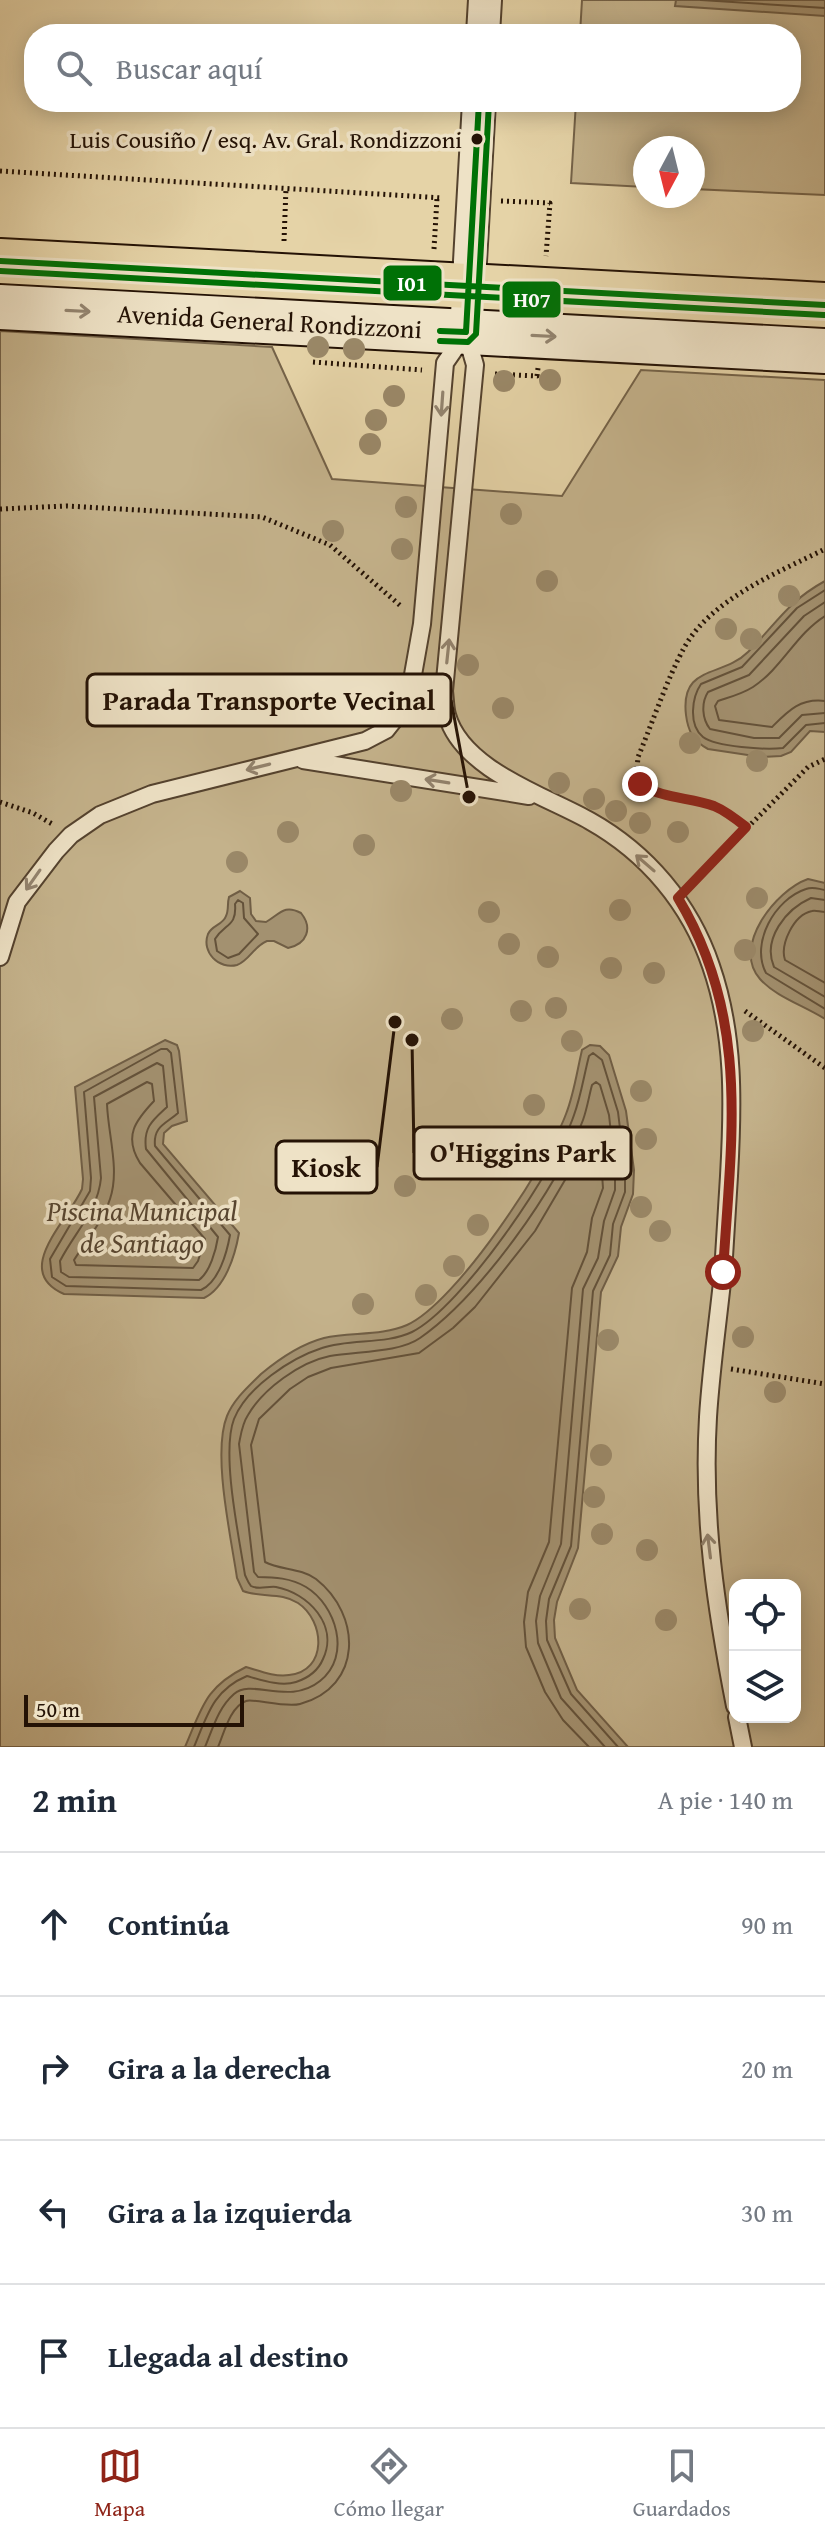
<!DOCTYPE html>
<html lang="es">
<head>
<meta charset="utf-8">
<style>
	:root { --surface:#fff; --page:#f6f6f7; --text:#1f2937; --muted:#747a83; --line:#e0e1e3; --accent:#8f2418 }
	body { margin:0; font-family:"Gentium Book Plus",serif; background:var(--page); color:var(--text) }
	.controls { position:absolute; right:24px; bottom:24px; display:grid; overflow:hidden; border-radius:16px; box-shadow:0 4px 20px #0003 }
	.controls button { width:72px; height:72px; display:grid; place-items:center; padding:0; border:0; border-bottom:2px solid var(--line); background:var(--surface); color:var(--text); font:40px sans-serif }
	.compass { position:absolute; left:633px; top:136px; width:72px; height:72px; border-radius:50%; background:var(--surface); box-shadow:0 4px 20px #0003; rotate:187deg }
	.scale { position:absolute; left:24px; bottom:20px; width:220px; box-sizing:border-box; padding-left:8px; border:4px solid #241205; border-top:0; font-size:22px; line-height:28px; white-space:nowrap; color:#241205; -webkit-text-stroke:6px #eee2c6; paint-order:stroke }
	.stop { position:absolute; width:24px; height:24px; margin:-18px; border:6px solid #8f2418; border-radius:50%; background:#fff }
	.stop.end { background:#8f2418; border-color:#fff; box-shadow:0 2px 8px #0008 }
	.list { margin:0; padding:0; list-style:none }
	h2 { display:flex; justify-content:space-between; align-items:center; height:104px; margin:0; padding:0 32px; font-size:34px }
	h2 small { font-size:26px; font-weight:400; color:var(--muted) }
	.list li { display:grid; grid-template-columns:52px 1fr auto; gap:24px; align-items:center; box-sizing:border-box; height:144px; padding:0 32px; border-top:2px solid var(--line) }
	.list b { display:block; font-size:30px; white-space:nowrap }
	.list em { font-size:26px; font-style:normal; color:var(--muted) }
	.icon { flex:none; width:44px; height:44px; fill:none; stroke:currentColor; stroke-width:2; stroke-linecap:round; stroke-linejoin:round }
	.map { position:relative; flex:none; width:825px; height:1747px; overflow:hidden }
	.search { position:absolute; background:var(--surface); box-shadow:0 4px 20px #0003; left:24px; right:24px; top:24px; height:88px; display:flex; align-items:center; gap:20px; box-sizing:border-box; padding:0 28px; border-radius:32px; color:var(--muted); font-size:30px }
	.sheet { height:680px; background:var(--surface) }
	nav { display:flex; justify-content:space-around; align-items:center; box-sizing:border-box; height:112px; border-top:2px solid var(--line); background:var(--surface); font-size:22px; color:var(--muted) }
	nav a { display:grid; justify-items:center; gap:4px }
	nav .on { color:var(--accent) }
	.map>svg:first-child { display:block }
	.green { fill:#c4b28b; stroke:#746248; stroke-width:2; fill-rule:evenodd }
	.water { fill:#a39170; stroke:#705e45; stroke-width:2 }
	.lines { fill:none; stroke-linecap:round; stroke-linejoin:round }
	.shore { stroke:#64523a; stroke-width:2 }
	.service-casing { stroke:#54422e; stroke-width:20 }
	.minor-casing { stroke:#54422e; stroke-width:36 }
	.secondary-casing { stroke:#241205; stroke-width:48 }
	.primary-casing { stroke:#241205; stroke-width:48 }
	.path { stroke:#241205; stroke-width:5; stroke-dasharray:2 4; stroke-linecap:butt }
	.service { stroke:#eee2c6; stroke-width:16 }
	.minor { stroke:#eee2c6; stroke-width:32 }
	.secondary { stroke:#eee2c6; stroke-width:44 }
	.primary { stroke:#e5d3a7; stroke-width:44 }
	.bus-1-casing { stroke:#eee2c6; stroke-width:12 }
	.bus-2-casing { stroke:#eee2c6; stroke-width:12 }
	.bus-1 { stroke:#007106; stroke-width:6 }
	.bus-2 { stroke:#007106; stroke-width:6 }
	.tree { fill:#9a8868 }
	.oneway { stroke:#93846f }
	.route { stroke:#8f2418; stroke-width:10 }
	.bus-dot { fill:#241205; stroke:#eee2c6; stroke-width:3 }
	.labels { text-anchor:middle; stroke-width:7; stroke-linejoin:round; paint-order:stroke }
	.bus-label { font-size:24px; fill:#241205; stroke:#eee2c6; text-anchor:end }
	.street-label { font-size:26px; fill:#241205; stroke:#eee2c6 }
	.water-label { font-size:28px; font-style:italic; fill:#574530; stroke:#eee2c6 }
	.leader { fill:none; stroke:#241205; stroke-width:3 }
	.callout-dot { fill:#241205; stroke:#eee2c6; stroke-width:3 }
	.callout { fill:#eee2c6; stroke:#241205; stroke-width:3 }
	.callout-label { font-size:28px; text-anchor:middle; font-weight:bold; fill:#241205 }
	.line-badge { stroke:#eee2c6; stroke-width:3 }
	.badge-label { font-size:22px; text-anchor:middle; font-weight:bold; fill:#fff }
</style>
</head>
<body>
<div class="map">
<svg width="825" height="1747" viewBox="0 0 825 1747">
	<rect width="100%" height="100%" fill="#e5d3a7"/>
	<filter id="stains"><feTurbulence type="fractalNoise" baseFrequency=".0025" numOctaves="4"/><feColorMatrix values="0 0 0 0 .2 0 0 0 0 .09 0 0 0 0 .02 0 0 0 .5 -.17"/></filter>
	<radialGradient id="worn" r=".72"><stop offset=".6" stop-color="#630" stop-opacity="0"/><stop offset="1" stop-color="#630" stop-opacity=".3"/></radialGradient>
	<path class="green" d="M582,0H825V195L693,189V148H645V187L571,183L576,102H791V34H580Z
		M0,331L272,347L332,479L562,496L641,370L825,380V1747H0ZM735,1585H795V1717H735Z"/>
	<path class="water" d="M676,0H825V16L675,6Z
		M825,581V732L810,731L791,752L781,756L761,757L708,749C693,741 688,731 686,715C680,664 722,678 748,652C777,623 787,602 825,581Z
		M808,879L825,883V1019C805,1006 776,997 760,979C731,947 776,890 808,879Z
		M240,891L250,898L251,914L256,921L266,922C280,914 284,904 301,913C313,928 307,944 288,948L274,941H267C254,946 249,961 237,965C219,970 201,952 208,934C212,925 223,925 226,916C229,910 227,904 229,897Z
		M165,1040L177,1045L179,1051L187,1121L172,1126L164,1133L163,1144L239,1233C235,1256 225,1288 204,1298L64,1294C11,1271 68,1221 82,1189L83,1179L75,1087Z
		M590,1045L600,1046L609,1055L626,1111L634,1170L633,1194L621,1227L618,1256L601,1292L578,1548L557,1602L554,1620L555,1638L577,1690L628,1747H185C202,1708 205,1687 246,1667C260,1671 274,1677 289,1675C328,1671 325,1621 298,1603C281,1592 261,1598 243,1591L237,1578C231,1537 212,1453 227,1416C234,1399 248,1387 261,1374C279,1359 301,1344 324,1338C350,1332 382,1336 407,1325C456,1303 547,1165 566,1114C574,1094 577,1071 582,1050Z"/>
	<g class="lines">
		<path class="shore" d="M701,0L825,8
			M825,590L797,608L742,667L701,684C692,697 688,725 703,737C716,747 766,750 783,748L806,725L825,723
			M825,602L804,616L749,675L708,692C701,703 702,719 710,729L754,738H779L802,715L825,713
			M825,616C796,634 782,668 753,687C742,694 730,697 718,701L715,706L719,720L772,727C788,711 800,698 825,701
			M825,890C818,889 813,886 806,889C775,899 750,943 766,973L825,1009
			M238,900L243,903L244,918L258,934L239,954L228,958L217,951L215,939C225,923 237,927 235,904Z
			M825,900L811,898C786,909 762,939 774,967L825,997
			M825,912C820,912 816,910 812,911C793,915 780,945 785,960L825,983
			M161,1049H167L171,1053L178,1113C166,1124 153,1126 155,1146L230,1235C227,1252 219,1282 201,1290L66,1286L52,1277L50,1259L90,1191L91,1178L84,1092Z
			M157,1063L163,1066L167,1107C153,1120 143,1127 146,1149L218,1237C216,1250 210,1272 199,1280L69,1277L61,1272L60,1261C74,1233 98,1211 101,1178L94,1097Z
			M147,1082L152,1084L154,1101C136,1120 123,1136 140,1163L205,1239L198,1261L193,1268L76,1265L74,1260C86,1241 103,1221 110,1199C120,1170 108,1134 107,1104Z
			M194,1747C207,1716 213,1690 247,1676C261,1680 281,1687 296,1682C308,1678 318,1671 323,1659C339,1625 308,1593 276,1587C268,1586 258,1590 251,1586C248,1583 247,1579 245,1575C239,1537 221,1453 234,1419C247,1387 291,1358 322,1348C350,1338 385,1345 412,1332C462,1307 556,1169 574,1115C581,1096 584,1075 589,1056L593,1053L602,1060L618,1112L625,1170V1192L613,1224L610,1255L593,1291L571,1546L549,1599L546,1621L547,1640L571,1694L618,1747
			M205,1747C213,1728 218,1708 234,1694C252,1678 289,1706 320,1681C352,1656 336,1605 306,1587C291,1578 274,1577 258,1577L254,1572L239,1444C241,1434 242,1424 248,1415C263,1389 300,1362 330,1356C356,1351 399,1353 420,1338C479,1297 558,1188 583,1120C587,1109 589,1096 592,1085L596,1082L600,1085L609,1115L615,1170V1190L604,1221L598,1258L583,1289L561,1544L540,1596L536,1621L538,1643L561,1698L605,1747
			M218,1747C224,1733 230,1707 246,1701C252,1698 285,1708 300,1704C363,1687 362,1615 316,1579C301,1568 280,1570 265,1562L251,1445L259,1419L290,1389L308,1377L331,1368L419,1353L453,1328L475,1307L535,1231L595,1129L599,1132L603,1188L592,1218L587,1252L572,1288L549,1542L528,1592L524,1622L526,1647L545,1692L563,1720L589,1747"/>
		<defs>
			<path id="service" d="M466,334L475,365L444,691C445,699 445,708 447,715C462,770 546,796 590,821C647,853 690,904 711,966C735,1035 733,1105 729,1176C727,1208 725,1241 723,1273C718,1321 711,1369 708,1417C702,1517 716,1609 735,1706
				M303,760L529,796
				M0,957L17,902L56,851L71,835L100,815L152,794L365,741L386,730L401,711L411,686L422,624L445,363L463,337
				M737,1717L743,1747"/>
			<path id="minor" d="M483,34L485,0
				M466,332L479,102"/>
			<g id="secondary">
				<path id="s1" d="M0,307L825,351"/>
			</g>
			<path id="primary" d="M0,261L825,305"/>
		</defs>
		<use href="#service" class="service-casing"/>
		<use href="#minor" class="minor-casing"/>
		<use href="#secondary" class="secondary-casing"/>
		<use href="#primary" class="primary-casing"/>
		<path class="path" d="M0,171L443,198
			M501,201L550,203L546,256
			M284,241L286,188
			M434,249L437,198
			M313,362L422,370
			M495,374L537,376L538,368
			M0,509L67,506L262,517L330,545L402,607
			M0,802L33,813L54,825
			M746,827C736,819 726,811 714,806C689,796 663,799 640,784L637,769L638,757C652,724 667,679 684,648C711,599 777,573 825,549
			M692,883L808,767L825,759
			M745,1011L825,1068
			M731,1369L825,1384"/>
		<use href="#service" class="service"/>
		<use href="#minor" class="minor"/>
		<use href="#secondary" class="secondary"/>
		<use href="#primary" class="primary"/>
		<defs>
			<path id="bus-1" d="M0,261L825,305
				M440,331L466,332L479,102"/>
			<path id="bus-2" d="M0,271L824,315
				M440,341L468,342L476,334L489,103"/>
		</defs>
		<use href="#bus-1" class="bus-1-casing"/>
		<use href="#bus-2" class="bus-2-casing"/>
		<use href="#bus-1" class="bus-1"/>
		<use href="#bus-2" class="bus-2"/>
	</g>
	<g class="tree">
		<circle cx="318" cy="347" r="11"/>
		<circle cx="354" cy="349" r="11"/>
		<circle cx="550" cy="380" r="11"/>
		<circle cx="504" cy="381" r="11"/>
		<circle cx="394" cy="396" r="11"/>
		<circle cx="376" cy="420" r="11"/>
		<circle cx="370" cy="444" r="11"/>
		<circle cx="406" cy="507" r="11"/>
		<circle cx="511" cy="514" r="11"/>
		<circle cx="333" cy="531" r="11"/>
		<circle cx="402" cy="549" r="11"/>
		<circle cx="547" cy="581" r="11"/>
		<circle cx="789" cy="596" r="11"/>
		<circle cx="726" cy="629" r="11"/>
		<circle cx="751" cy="639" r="11"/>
		<circle cx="468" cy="665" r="11"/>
		<circle cx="503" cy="708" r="11"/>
		<circle cx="690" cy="743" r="11"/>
		<circle cx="757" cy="761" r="11"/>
		<circle cx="559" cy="783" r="11"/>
		<circle cx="401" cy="791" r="11"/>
		<circle cx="594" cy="799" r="11"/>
		<circle cx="616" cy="811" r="11"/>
		<circle cx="640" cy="823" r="11"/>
		<circle cx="288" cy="832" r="11"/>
		<circle cx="678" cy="832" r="11"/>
		<circle cx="364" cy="845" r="11"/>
		<circle cx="237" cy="862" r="11"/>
		<circle cx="757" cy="898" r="11"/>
		<circle cx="620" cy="910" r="11"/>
		<circle cx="489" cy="912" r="11"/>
		<circle cx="509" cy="944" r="11"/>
		<circle cx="745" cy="950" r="11"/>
		<circle cx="548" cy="957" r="11"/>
		<circle cx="611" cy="968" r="11"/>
		<circle cx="654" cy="973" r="11"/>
		<circle cx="556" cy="1008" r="11"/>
		<circle cx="521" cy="1011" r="11"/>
		<circle cx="452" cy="1019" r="11"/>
		<circle cx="753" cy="1031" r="11"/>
		<circle cx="572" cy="1041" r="11"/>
		<circle cx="641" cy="1091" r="11"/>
		<circle cx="534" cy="1105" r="11"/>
		<circle cx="646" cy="1139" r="11"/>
		<circle cx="405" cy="1186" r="11"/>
		<circle cx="641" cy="1207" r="11"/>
		<circle cx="478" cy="1225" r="11"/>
		<circle cx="660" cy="1231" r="11"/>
		<circle cx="454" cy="1266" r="11"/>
		<circle cx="426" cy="1295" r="11"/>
		<circle cx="363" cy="1304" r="11"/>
		<circle cx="743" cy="1337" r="11"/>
		<circle cx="608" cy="1340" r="11"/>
		<circle cx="775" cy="1392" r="11"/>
		<circle cx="601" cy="1455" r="11"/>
		<circle cx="594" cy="1497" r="11"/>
		<circle cx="602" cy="1534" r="11"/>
		<circle cx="647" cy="1550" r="11"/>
		<circle cx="580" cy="1609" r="11"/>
		<circle cx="666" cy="1620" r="11"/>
	</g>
	<defs><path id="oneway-shaft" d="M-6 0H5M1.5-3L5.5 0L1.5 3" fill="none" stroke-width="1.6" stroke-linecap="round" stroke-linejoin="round" transform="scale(2)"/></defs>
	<g class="oneway">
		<use href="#oneway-shaft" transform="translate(78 311) rotate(3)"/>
		<use href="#oneway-shaft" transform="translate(544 336) rotate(3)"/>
		<use href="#oneway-shaft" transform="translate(442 404) rotate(94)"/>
		<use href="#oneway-shaft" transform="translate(448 651) rotate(-84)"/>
		<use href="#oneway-shaft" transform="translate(258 767) rotate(166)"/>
		<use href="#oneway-shaft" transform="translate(437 781) rotate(-171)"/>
		<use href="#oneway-shaft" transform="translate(645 863) rotate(-139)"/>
		<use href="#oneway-shaft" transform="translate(33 880) rotate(125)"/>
		<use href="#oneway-shaft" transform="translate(709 1546) rotate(-97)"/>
	</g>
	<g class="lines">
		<path class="route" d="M640,784C663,799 689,797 714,806C726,811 736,819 746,827L678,898C751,1019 731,1139 723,1272"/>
	</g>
	<circle class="bus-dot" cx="477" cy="139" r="7"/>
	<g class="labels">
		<g class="bus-label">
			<text x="462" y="148">Luis Cousiño / esq. Av. Gral. Rondizzoni</text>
		</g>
		<g class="street-label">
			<text dy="9" stroke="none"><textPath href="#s1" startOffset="270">Avenida General Rondizzoni</textPath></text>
		</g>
		<g class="water-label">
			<text x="142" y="1221">Piscina Municipal<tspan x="142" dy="32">de Santiago</tspan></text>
		</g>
	</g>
	<path class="leader" d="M469 797L451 700M412 1040L414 1153M395 1022L377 1167"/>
	<g class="callout-dot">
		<circle cx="469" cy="797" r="8"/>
		<circle cx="412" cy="1040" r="8"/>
		<circle cx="395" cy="1022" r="8"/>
	</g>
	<g class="callout">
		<rect x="87" y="674" width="364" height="52" rx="8"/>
		<rect x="414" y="1127" width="217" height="52" rx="8"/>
		<rect x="276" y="1141" width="101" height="52" rx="8"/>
	</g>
	<g class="callout-label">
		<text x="269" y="710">Parada Transporte Vecinal</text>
		<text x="523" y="1162">O'Higgins Park</text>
		<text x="326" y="1177">Kiosk</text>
	</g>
	<g class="line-badge">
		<rect x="382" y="264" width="61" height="38" rx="8" fill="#007106"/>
		<rect x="501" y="280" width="61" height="39" rx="8" fill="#007106"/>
	</g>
	<g class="badge-label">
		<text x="412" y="291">I01</text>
		<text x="532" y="307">H07</text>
	</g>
	<rect width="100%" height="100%" filter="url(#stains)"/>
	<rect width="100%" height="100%" fill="url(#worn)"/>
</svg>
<div class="controls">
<button><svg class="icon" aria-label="locate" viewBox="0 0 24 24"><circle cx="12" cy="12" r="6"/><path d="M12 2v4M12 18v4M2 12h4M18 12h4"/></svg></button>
<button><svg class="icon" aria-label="layers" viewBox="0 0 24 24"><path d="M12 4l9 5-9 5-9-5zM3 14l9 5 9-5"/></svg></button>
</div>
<svg class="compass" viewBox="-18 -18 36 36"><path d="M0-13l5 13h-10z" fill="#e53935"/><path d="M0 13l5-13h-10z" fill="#747a83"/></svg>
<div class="scale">50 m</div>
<div class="stop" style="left:723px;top:1272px"></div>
<div class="stop end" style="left:640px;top:784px"></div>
<div class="search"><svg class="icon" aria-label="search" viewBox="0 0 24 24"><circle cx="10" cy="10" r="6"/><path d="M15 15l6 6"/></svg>Buscar aquí</div>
</div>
<section class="sheet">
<h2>2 min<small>A pie · 140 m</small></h2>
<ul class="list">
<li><svg class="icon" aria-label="ahead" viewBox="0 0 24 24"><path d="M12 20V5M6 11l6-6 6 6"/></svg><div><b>Continúa</b></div><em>90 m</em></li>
<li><svg class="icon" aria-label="right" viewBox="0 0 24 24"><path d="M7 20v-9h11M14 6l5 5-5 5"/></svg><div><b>Gira a la derecha</b></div><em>20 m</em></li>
<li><svg class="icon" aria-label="left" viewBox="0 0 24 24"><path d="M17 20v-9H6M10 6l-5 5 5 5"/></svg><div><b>Gira a la izquierda</b></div><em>30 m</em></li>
<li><svg class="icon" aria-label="arrive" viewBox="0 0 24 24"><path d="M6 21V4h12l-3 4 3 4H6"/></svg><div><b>Llegada al destino</b></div></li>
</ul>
</section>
<nav>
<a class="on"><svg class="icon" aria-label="map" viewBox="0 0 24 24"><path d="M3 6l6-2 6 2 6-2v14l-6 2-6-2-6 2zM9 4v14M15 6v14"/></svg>Mapa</a>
<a><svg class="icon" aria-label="directions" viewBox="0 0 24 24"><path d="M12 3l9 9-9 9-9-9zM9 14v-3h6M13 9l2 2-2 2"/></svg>Cómo llegar</a>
<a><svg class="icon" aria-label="saved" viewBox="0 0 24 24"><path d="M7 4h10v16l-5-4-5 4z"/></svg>Guardados</a>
</nav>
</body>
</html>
